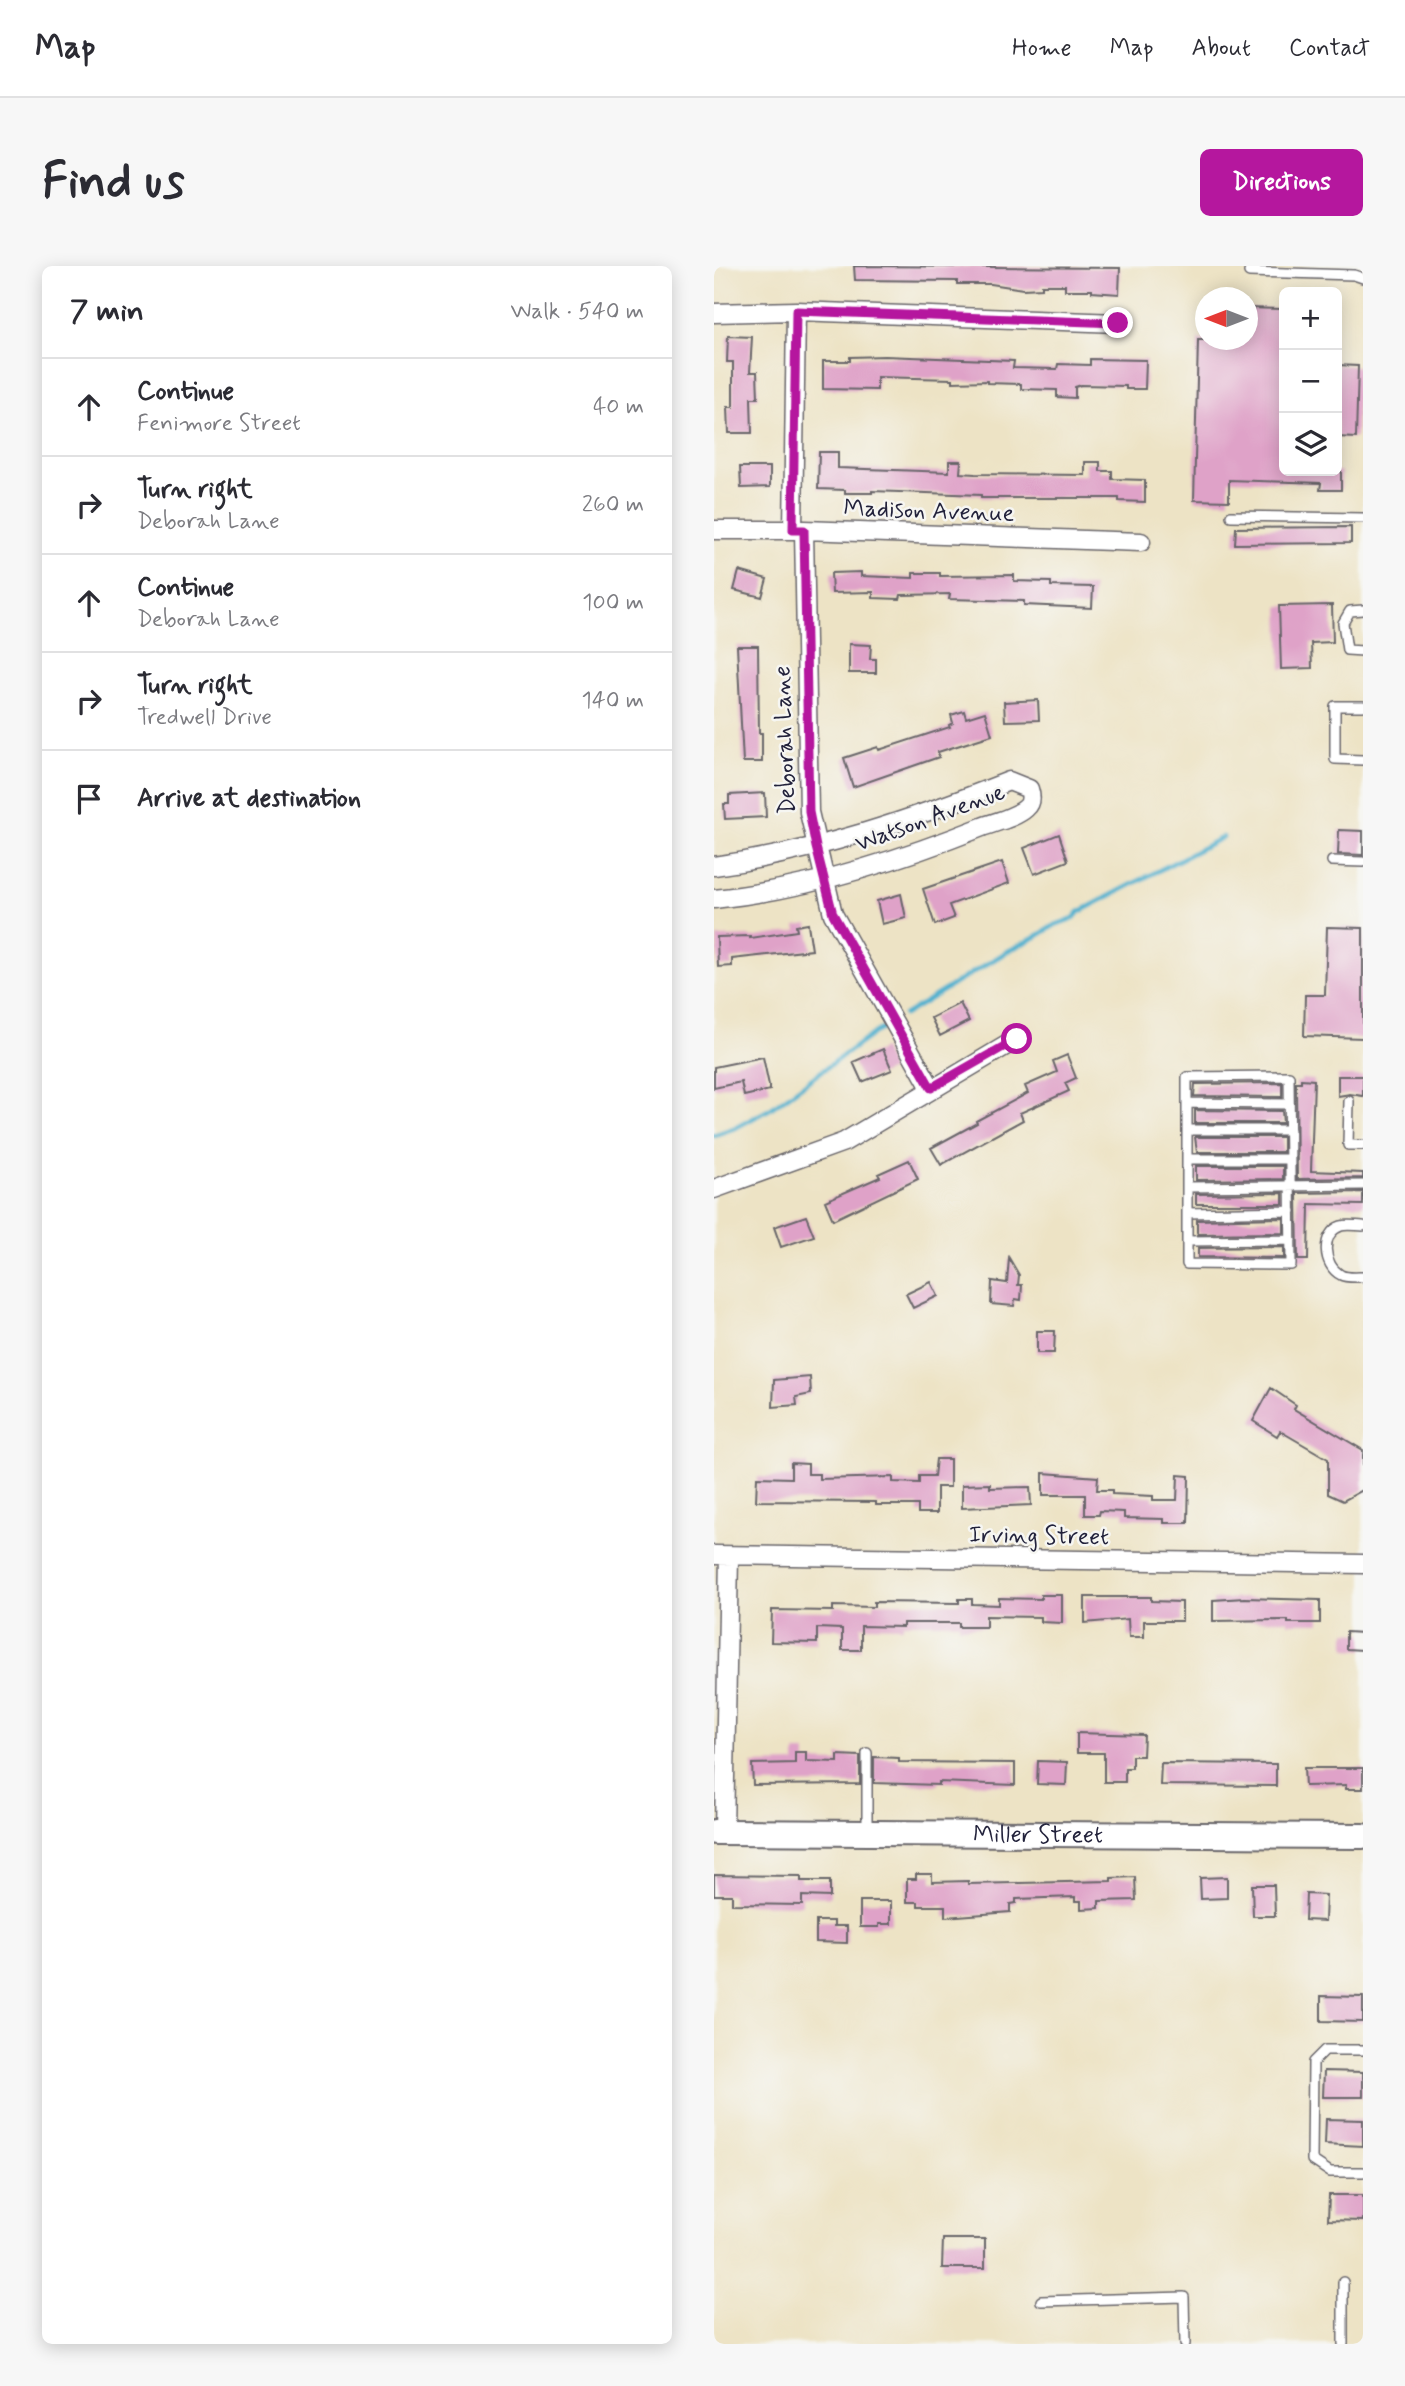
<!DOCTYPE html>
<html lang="en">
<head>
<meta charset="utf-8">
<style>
	:root { --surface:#fff; --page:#f7f7f7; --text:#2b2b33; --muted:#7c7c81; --line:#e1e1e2; --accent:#b5179e }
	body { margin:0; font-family:Mynerve,sans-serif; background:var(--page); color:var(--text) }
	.controls { position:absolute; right:21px; top:21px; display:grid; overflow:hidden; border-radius:10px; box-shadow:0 4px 18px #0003 }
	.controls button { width:63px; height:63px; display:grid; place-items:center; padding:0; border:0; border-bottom:2px solid var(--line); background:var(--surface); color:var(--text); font:35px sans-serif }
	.compass { position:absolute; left:481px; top:21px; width:63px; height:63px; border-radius:50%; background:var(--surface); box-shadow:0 4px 18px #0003; rotate:270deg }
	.stop { position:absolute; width:21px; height:21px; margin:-16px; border:5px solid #b5179e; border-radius:50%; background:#fff }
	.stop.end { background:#b5179e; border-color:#fff; box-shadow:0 2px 7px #0008 }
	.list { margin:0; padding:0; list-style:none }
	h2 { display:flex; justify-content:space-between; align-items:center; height:91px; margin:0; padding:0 28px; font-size:30px }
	h2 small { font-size:23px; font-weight:400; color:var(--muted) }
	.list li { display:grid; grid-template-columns:46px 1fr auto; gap:21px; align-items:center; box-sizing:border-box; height:98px; padding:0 28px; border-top:2px solid var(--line) }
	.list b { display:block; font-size:26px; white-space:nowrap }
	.list p { margin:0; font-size:23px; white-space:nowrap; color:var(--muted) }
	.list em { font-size:23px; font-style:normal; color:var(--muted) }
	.icon { flex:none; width:38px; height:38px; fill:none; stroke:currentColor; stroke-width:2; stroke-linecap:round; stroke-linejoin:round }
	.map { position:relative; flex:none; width:649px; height:2078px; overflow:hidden; border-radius:10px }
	header { display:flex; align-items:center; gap:42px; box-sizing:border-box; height:98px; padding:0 35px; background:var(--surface); border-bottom:2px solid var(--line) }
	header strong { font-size:33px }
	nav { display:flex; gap:38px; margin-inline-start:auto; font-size:24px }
	.intro { display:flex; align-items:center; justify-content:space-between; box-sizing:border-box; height:168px; padding:0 42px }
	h1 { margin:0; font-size:49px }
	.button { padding:18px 32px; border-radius:10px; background:var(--accent); color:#fff; font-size:24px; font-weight:700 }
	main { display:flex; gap:42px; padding:0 42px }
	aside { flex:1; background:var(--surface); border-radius:10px; box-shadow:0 4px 18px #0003 }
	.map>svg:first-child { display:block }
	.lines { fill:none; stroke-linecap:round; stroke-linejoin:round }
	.stream { stroke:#50b1cf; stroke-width:4.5 }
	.building { fill:#dfa2c8 }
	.lane-casing { stroke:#69666b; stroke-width:12 }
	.street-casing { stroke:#69666b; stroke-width:21 }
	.secondary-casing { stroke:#69666b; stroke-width:28 }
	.lane { stroke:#fff; stroke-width:9 }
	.street { stroke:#fff; stroke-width:18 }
	.secondary { stroke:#fff; stroke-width:24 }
	.route { stroke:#b5179e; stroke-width:9 }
	.labels { text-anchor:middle; stroke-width:5; stroke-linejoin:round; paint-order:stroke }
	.street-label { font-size:24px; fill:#22223b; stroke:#f6f6f2 }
</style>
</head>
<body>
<header>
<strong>Map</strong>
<nav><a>Home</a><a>Map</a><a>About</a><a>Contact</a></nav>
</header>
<div class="intro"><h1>Find us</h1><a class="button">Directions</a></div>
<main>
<aside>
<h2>7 min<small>Walk · 540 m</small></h2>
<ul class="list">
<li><svg class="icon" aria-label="ahead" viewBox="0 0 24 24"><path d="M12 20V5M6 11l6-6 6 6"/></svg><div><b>Continue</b><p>Fenimore Street</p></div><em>40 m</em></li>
<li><svg class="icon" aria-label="right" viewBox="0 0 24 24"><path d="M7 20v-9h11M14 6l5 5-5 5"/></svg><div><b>Turn right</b><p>Deborah Lane</p></div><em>260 m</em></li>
<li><svg class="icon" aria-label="ahead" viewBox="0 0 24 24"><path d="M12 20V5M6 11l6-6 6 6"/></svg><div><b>Continue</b><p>Deborah Lane</p></div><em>100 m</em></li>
<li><svg class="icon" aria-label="right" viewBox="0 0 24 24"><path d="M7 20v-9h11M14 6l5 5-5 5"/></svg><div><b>Turn right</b><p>Tredwell Drive</p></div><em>140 m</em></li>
<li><svg class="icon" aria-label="arrive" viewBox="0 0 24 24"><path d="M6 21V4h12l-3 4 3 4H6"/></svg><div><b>Arrive at destination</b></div></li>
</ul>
</aside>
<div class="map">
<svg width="649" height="2078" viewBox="0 0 649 2078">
	<rect width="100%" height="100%" fill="#f6f6f2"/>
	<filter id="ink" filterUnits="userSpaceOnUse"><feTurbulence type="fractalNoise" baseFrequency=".0143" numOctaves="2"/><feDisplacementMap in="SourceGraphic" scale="14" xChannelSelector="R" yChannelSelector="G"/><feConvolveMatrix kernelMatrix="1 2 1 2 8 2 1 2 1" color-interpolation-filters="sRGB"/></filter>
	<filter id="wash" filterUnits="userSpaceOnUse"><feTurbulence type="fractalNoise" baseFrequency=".00686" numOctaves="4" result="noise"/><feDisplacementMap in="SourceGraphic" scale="28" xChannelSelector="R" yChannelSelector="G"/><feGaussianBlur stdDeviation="1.57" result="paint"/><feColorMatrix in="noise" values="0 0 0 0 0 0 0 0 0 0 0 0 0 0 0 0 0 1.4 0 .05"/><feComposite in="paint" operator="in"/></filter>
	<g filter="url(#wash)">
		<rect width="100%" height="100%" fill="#ede3c5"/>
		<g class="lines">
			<path class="stream" d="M190,749L294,685L320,672L341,659L360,652L365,646L509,571
				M0,869L23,861L56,843L160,767L176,759"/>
		</g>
		<g id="blocks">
			<path class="building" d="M140,0L406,2L405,28L378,26V24H351V19H328V22L309,23L277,18H243V15L141,14Z
				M534,42L570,43V205H627V224H606L607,217L515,214V235L480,234L484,74H534Z
				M14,70L38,71L36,106H43L44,132H37L38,167H15L14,141H19V96H13Z
				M171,90L300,95L299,102L343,103L344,98L376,99V93L432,94L431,123H412V120L367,119L361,121V132L343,131V124L307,123V118L273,117V115L239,116V113L163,111V124L109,123V95H136V91Z
				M623,99L644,100L642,172L623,171Z
				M105,186H124V202L235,206V195H247L246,207L261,208L371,209V196H386V205H398V213L431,214V236L405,235V232H267V229L158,225V227H131V224L104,223Z
				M26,201H56V221L27,222Z
				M637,261V277L521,278L522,262Z
				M25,305L53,313L48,331L20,324Z
				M147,306V310L199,312V307H226V310L300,309V315L337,316V320L379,321L378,342L310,339V335L235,333L236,328L187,329L186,333L159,332V326L118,327L117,307Z
				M618,339L619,376L597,377L598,402L567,403L565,340Z
				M135,378L157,379L156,393H162V407H135Z
				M23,380H44L45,467H48V496H29Z
				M324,434L325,454L291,455L290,436Z
				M250,445L252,452L271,446L278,469L224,486L225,491L139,521L130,492L164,481L165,484L236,461L235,459L239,457L237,449Z
				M51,527L52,551L11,553L10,538H15V529Z
				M625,564L649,565V589L624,588Z
				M345,568L354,595L320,608L310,582Z
				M288,596L295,617L235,639L240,652L221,659L209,623Z
				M187,628L192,652L168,658L163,635Z
				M94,658L98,684L18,693V700L4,701L3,671L36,670V672L83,665L82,660Z
				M613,661L649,662V772L590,770L591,729H611Z
				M246,737L255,755L226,770L217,752Z
				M169,783L178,804L148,816L139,796Z
				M353,789L362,812L351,817L355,825L306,847L309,854L227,899L217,882L263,857L262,855L314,827L311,820L343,806L339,795Z
				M49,791L56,824L30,830L27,816L0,822V801Z
				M624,810H649V830L636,828L624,830Z
				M587,813L600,814L597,905L649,907V912L583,913L582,816H587Z
				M568,817V831L480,830L481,818Z
				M481,844L568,845L569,857H481Z
				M481,871H569V886H483Z
				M195,894L204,913L119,954L111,935L166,911L164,908Z
				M482,900H569V913L482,914Z
				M649,926V939L595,938L594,994H584L583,927Z
				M569,927V938H482V928Z
				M92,950L100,970L67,981L60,961Z
				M570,952V967L484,968L483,966V954Z
				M570,981V992L484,991V982Z
				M295,992L305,1009L304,1019H308L307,1034L301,1033L300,1040L277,1038L278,1015L293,1017Z
				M217,1016L224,1030L199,1042L192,1028Z
				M323,1065H341L340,1087H323Z
				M96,1111L97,1128L82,1131L83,1139L59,1141L60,1114Z
				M557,1122L582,1139L580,1143L649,1184V1224L629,1235L614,1228V1193L566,1165L563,1170L539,1155Z
				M222,1193H236V1221H223V1247H204V1239H162V1236L42,1235L43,1211L77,1212V1197L94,1198V1208H105V1213L179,1211V1216L205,1217V1210H220Z
				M329,1207L384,1211L383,1224H398V1228L439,1230V1234H463L464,1209L475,1210L474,1257H450V1253L410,1252V1246L386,1245L385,1249H371V1229H329Z
				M276,1218V1222L316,1221L317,1239L248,1242V1219Z
				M327,1329H348V1357L327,1356V1351L272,1350V1361H245V1357H189V1361L147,1360V1384H128V1363L103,1362V1377L57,1376L58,1344L119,1345V1340L160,1341V1336L245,1337V1333H258V1338L285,1339V1332L327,1333Z
				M371,1331H437V1335L468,1336V1355H430V1371H415L414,1353L371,1357Z
				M531,1332L606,1334V1357H574V1354L499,1355V1334Z
				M632,1366L649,1367V1384L632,1383Z
				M363,1467L430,1469L429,1490H418V1502H411V1516H390V1487H363Z
				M81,1486H92V1495L124,1496V1489L146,1490V1518L39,1519L38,1498L81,1497Z
				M160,1491L185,1492V1496L301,1497V1519L225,1516V1519L160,1517Z
				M324,1495L353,1496L352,1519L323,1518Z
				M447,1497L562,1498V1520L446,1519Z
				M590,1502H649V1523H632V1519L591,1520Z
				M202,1608H218V1616L254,1615V1618L397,1615V1612L421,1611L422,1634L385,1635V1642L367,1643V1635H361V1631L302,1633V1637L296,1638V1646L231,1651V1640H204V1636H193V1613H202Z
				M0,1609L87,1610V1615H116V1631L88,1630V1639L18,1638V1629H0Z
				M513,1611V1632L487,1633L486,1612Z
				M538,1619H560L561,1650H539Z
				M592,1628L612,1629L611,1655L591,1654Z
				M146,1635H177V1658H165V1661H146Z
				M102,1655H120V1660H133V1677L102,1676Z
				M607,1730L649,1731V1756L607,1755Z
				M610,1805L649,1806V1831H609Z
				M612,1853L649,1854V1880L611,1878Z
				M615,1929H649V1955L614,1954Z
				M229,1973H271V2002H228Z"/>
		</g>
	</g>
	<g filter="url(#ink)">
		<use href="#blocks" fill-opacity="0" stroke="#69666b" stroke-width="2"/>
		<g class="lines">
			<defs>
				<path id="lane" d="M535,6L640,9L649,12
					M517,250L649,252
					M649,344L636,345L629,357L633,384L649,385
					M649,440H621V493L649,494
					M618,595L649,596
					M575,810L577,999L473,998V811Z
					M635,835L634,879H649
					M473,837L575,838
					M473,864H576
					M473,893H575
					M473,921L649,919
					M473,947L577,945
					M649,960C643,960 633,958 627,960C606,967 609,1000 627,1009C632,1012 643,1011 649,1011
					M473,975L577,974
					M153,1565V1487
					M649,1784H611L599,1796L598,1894L616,1906H649
					M629,2016V2078
					M327,2035L470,2031L471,2078"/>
				<path id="street" d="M0,47L82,45L404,57
					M0,264H90L427,276
					M79,264L82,45
					M90,264L95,546L119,648L217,822
					M0,600C103,586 199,553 295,515L315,523C317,529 318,537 312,542C301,552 281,556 268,561C183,595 91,624 0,633
					M0,923L130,876L303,773
					M0,1289L649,1298
					M10,1566L15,1290"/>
				<g id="secondary">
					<path id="s1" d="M0,1566L649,1570"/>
				</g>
			</defs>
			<use href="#lane" class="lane-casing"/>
			<use href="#street" class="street-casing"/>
			<use href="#secondary" class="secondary-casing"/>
			<use href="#lane" class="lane"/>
			<use href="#street" class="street"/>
			<use href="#secondary" class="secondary"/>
		</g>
	</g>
	<g class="lines" filter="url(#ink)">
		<path class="route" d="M303,773L217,822L119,648L102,581L95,546L90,264H79L82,45L404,57"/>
	</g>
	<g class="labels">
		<g class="street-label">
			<text transform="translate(215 244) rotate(2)" y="8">Madison Avenue</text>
			<text transform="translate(70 474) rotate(-92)" y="8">Deborah Lane</text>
			<text transform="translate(216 551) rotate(-20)" y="8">Watson Avenue</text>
			<text transform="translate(325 1269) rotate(1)" y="8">Irving Street</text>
			<text dy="8" stroke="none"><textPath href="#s1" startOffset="324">Miller Street</textPath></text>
		</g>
	</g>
</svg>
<div class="controls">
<button>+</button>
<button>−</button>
<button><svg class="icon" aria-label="layers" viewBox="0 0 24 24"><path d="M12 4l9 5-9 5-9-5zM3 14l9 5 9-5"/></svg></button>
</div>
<svg class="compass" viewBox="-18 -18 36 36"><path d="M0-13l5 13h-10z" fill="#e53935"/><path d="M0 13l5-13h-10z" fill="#7c7c81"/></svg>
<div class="stop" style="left:303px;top:773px"></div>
<div class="stop end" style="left:404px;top:57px"></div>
</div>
</main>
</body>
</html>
